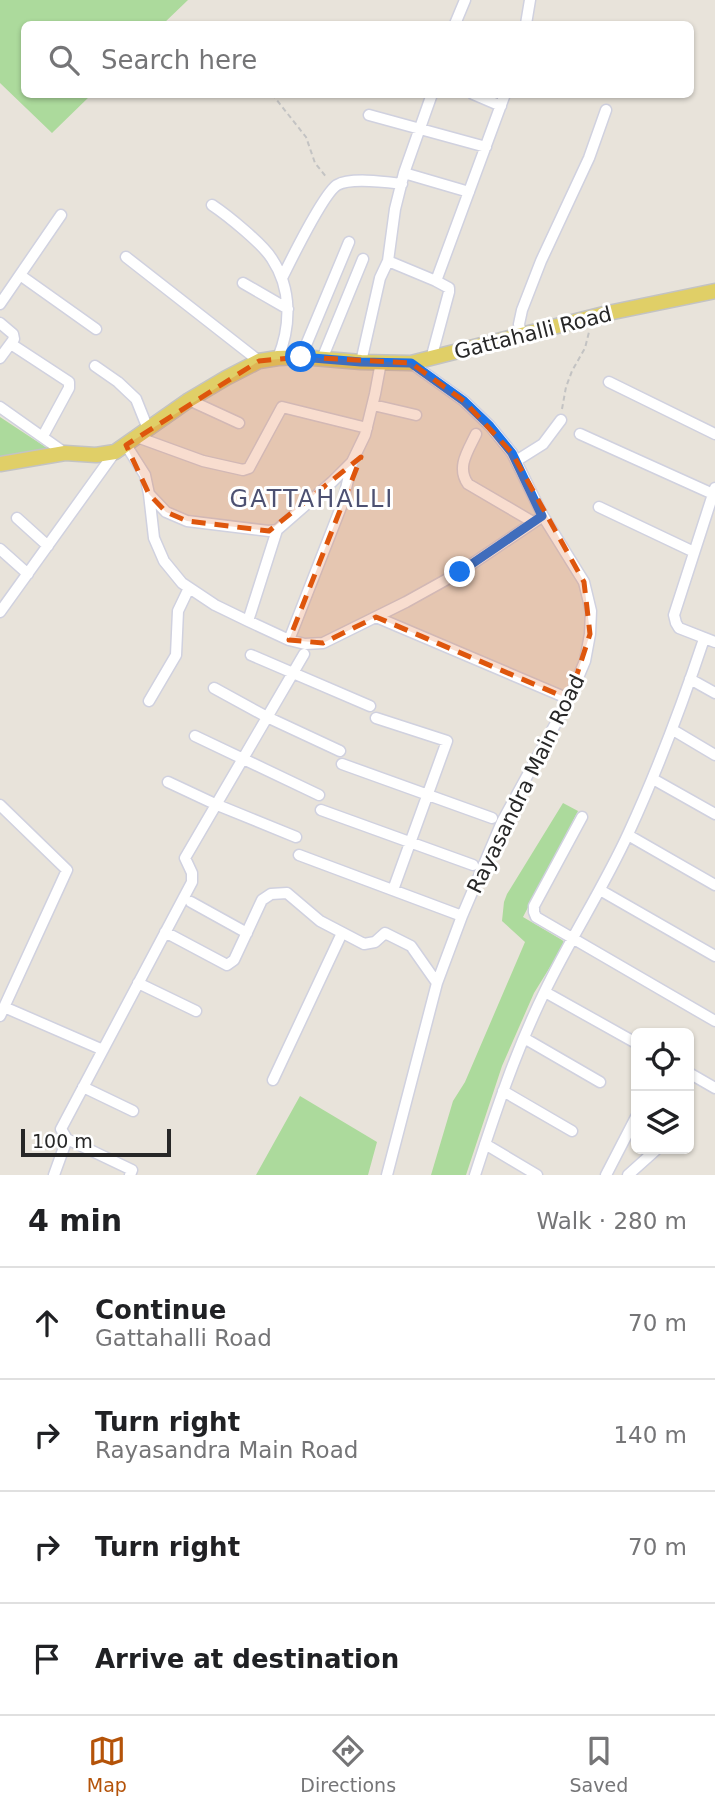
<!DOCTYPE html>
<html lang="en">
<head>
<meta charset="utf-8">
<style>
	:root { --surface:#fff; --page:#f2f2f2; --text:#202124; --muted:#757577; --line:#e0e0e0; --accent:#b45309 }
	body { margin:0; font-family:"DejaVu Sans",sans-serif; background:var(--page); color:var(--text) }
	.controls { position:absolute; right:21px; bottom:21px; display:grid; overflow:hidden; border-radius:10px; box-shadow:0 2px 5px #0004 }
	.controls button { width:63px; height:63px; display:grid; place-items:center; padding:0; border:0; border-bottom:2px solid var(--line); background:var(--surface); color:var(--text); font:35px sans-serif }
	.scale { position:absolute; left:21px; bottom:18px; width:150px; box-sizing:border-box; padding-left:7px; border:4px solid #272727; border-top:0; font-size:19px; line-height:24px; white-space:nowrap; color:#272727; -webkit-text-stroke:5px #fff; paint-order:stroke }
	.stop { position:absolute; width:21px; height:21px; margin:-16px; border:5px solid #1a73e8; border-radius:50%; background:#fff }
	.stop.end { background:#1a73e8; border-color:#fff; box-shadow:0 2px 7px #0008 }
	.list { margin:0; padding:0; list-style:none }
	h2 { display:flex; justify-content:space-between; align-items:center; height:91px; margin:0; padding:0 28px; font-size:30px }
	h2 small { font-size:23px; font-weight:400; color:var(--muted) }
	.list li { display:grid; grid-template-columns:46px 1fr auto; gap:21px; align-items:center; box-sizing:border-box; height:112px; padding:0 28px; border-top:2px solid var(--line) }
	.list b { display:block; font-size:26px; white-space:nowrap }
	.list p { margin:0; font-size:23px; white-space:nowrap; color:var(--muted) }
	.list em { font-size:23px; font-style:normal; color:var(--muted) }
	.icon { flex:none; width:38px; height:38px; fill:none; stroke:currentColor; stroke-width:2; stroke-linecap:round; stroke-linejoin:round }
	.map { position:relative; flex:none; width:715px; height:1175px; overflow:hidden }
	.search { position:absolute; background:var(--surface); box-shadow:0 2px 5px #0004; left:21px; right:21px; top:21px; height:77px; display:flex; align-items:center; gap:18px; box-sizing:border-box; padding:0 24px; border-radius:10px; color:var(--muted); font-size:26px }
	.sheet { height:539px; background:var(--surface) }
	nav { display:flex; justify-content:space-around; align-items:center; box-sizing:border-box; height:98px; border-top:2px solid var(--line); background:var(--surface); font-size:19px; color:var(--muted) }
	nav a { display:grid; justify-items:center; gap:4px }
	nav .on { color:var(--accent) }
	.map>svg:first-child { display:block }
	.green { fill:#acda9c }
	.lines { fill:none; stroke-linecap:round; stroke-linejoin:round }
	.minor-casing { stroke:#d0d1df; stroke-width:13 }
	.major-casing { stroke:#c3c3c3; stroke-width:17 }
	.path { stroke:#c3c3c3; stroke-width:2; stroke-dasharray:5 3.5; stroke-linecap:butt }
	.minor { stroke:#fff; stroke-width:10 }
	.major { stroke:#e0cf67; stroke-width:14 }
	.route { stroke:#1a73e8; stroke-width:9 }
	.marked { fill:#de560d; fill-opacity:0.2; stroke:#de560d; stroke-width:5; stroke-dasharray:14 9; stroke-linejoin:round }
	.labels { text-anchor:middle; stroke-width:6; stroke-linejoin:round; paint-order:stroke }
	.street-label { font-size:21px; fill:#272727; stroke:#fff }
	.quarter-label { font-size:24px; letter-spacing:2px; fill:#4d5172; stroke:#fff }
</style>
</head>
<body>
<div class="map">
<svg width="715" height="1175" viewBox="0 0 715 1175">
	<rect width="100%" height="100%" fill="#e8e3da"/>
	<path class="green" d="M0,0H188L163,24H24V94L91,95L52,133L0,83Z
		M0,417L50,450L0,460Z
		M563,803L578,811L523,917L562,940L564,942L563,946L534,993L502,1066L466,1175H431L453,1101L465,1082L525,942L502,921L504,902L507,894Z
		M300,1096L377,1142L368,1175H256Z"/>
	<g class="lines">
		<defs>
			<path id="minor" d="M455,24L465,0
				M526,24L530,0
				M473,94L501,106
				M369,115L486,147
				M404,173L469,192
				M212,205C227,215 263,244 272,259C292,289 291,326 278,358
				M126,257L259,361
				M388,261L436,281
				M20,275L96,329
				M282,278C291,260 323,194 337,185C351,177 386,182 402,184
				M243,283L288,309
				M0,304L61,215
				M0,323L13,334L14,339L0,358
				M521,335L519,324L522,310L541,261L589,158L606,110
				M11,344L69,382V388L43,436
				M301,357L349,242
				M322,359L363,259
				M431,359L449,292V288L436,281L505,94
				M361,362L380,278L388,261L395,209L404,173L432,94
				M95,366L118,382L136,399L148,429
				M609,382L715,434
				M189,400L239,423
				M373,405L416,415
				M0,407L65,453
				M476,434C468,451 456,467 468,484L533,522
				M580,434L713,494
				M137,437L203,461L243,470L249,468L282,407L367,428
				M126,445L145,475L149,494L166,512L187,521L269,531L277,530L332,482L352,462L365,435L375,394L381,362
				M516,461L543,444L561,420
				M715,488L674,615L676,623L679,628L715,642
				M149,494L154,538L164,561L182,583L215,605L248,621L289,640L305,644L323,643L406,602L460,572L543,516
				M599,507L694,552
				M17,518L48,546
				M0,549L28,574
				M0,612L115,452
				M376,617L569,699
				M248,621L277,530
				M289,640L343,502L352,462
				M251,655L370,706
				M690,679L715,693
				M214,688L267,717L340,751
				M149,701L176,655L178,611L189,588
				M376,718L447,741L393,890
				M673,730L715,755
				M195,736L319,795
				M342,764L492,818
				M653,779L715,814
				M168,782L215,804L296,837
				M0,805L67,870L0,1016
				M321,810L473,865
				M582,817L534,906V912L536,917L715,1021
				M628,835L715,885
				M299,855L462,916
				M600,890L715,956
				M191,902L247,933
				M165,932L227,965L234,960L262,900L271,894L287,893L320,921L364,944L375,942L385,933L411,946L437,983
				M138,983L196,1011
				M545,992L636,1043
				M4,1007L103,1050
				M524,1038L600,1082
				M689,1073L715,1088
				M273,1080L342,933
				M83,1087L133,1111
				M503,1091L572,1131
				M67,1139L132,1170L130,1175
				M485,1144L537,1175
				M54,1175L67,1139L61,1129L192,882V873L185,858L304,654
				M387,1175L437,983L462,916L502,822L569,699L585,661L590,634L591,611L584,582L543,516L512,453L490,426L464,401L411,363
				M475,1175C495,1113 516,1050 545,991C571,937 604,887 629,832C658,769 682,705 704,639
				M606,1175L636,1117
				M628,1175L657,1149"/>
			<path id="major" d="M0,464L65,453L96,455L115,452L189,400L226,378L259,361L278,358L301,357L361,362L411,363L608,313L715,291"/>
		</defs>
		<use href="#minor" class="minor-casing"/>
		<use href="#major" class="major-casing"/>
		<path class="path" d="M272,94L306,137L315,163L327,178
			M562,409L566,387L572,371L585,348L589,332"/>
		<use href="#minor" class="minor"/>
		<use href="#major" class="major"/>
	</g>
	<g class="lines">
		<path class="route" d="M301,357L361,362L411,363L464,401L490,426L512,453L542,516L460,572"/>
	</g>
	<path class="marked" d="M301,357L411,363L464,401L512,453L584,582L590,634L569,699L376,617L323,643L289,640L361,457L269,531L187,521L166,512L149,494L126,445L259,361Z"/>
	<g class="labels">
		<g class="street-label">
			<text transform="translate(533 333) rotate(-14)" y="7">Gattahalli Road</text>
			<text transform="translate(526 784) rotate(-64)" y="7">Rayasandra Main Road</text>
		</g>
		<g class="quarter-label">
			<text x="312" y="507">GATTAHALLI</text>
		</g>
	</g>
</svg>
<div class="controls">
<button><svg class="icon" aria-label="locate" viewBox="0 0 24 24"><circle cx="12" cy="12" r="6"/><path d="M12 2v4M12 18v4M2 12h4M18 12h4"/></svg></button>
<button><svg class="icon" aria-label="layers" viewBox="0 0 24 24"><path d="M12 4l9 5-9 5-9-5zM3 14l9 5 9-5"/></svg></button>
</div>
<div class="scale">100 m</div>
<div class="stop" style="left:301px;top:357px"></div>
<div class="stop end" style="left:460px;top:572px"></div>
<div class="search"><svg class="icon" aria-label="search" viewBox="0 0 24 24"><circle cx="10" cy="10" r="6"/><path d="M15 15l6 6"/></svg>Search here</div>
</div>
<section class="sheet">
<h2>4 min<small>Walk · 280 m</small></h2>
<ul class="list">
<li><svg class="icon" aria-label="ahead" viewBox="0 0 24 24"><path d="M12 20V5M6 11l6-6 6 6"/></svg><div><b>Continue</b><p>Gattahalli Road</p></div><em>70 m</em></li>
<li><svg class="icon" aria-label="right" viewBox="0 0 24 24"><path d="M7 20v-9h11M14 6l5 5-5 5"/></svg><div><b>Turn right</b><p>Rayasandra Main Road</p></div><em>140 m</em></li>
<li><svg class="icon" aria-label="right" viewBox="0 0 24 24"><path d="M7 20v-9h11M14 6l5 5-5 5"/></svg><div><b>Turn right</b></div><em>70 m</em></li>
<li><svg class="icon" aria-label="arrive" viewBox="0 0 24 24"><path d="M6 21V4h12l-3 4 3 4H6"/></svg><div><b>Arrive at destination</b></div></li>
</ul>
</section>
<nav>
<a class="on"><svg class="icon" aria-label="map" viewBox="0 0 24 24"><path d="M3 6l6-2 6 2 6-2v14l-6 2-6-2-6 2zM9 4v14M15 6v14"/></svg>Map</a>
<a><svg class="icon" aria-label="directions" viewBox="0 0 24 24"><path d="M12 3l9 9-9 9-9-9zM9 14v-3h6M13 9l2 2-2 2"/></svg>Directions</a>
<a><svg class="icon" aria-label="saved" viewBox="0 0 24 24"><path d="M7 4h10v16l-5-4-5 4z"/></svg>Saved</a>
</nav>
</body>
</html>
